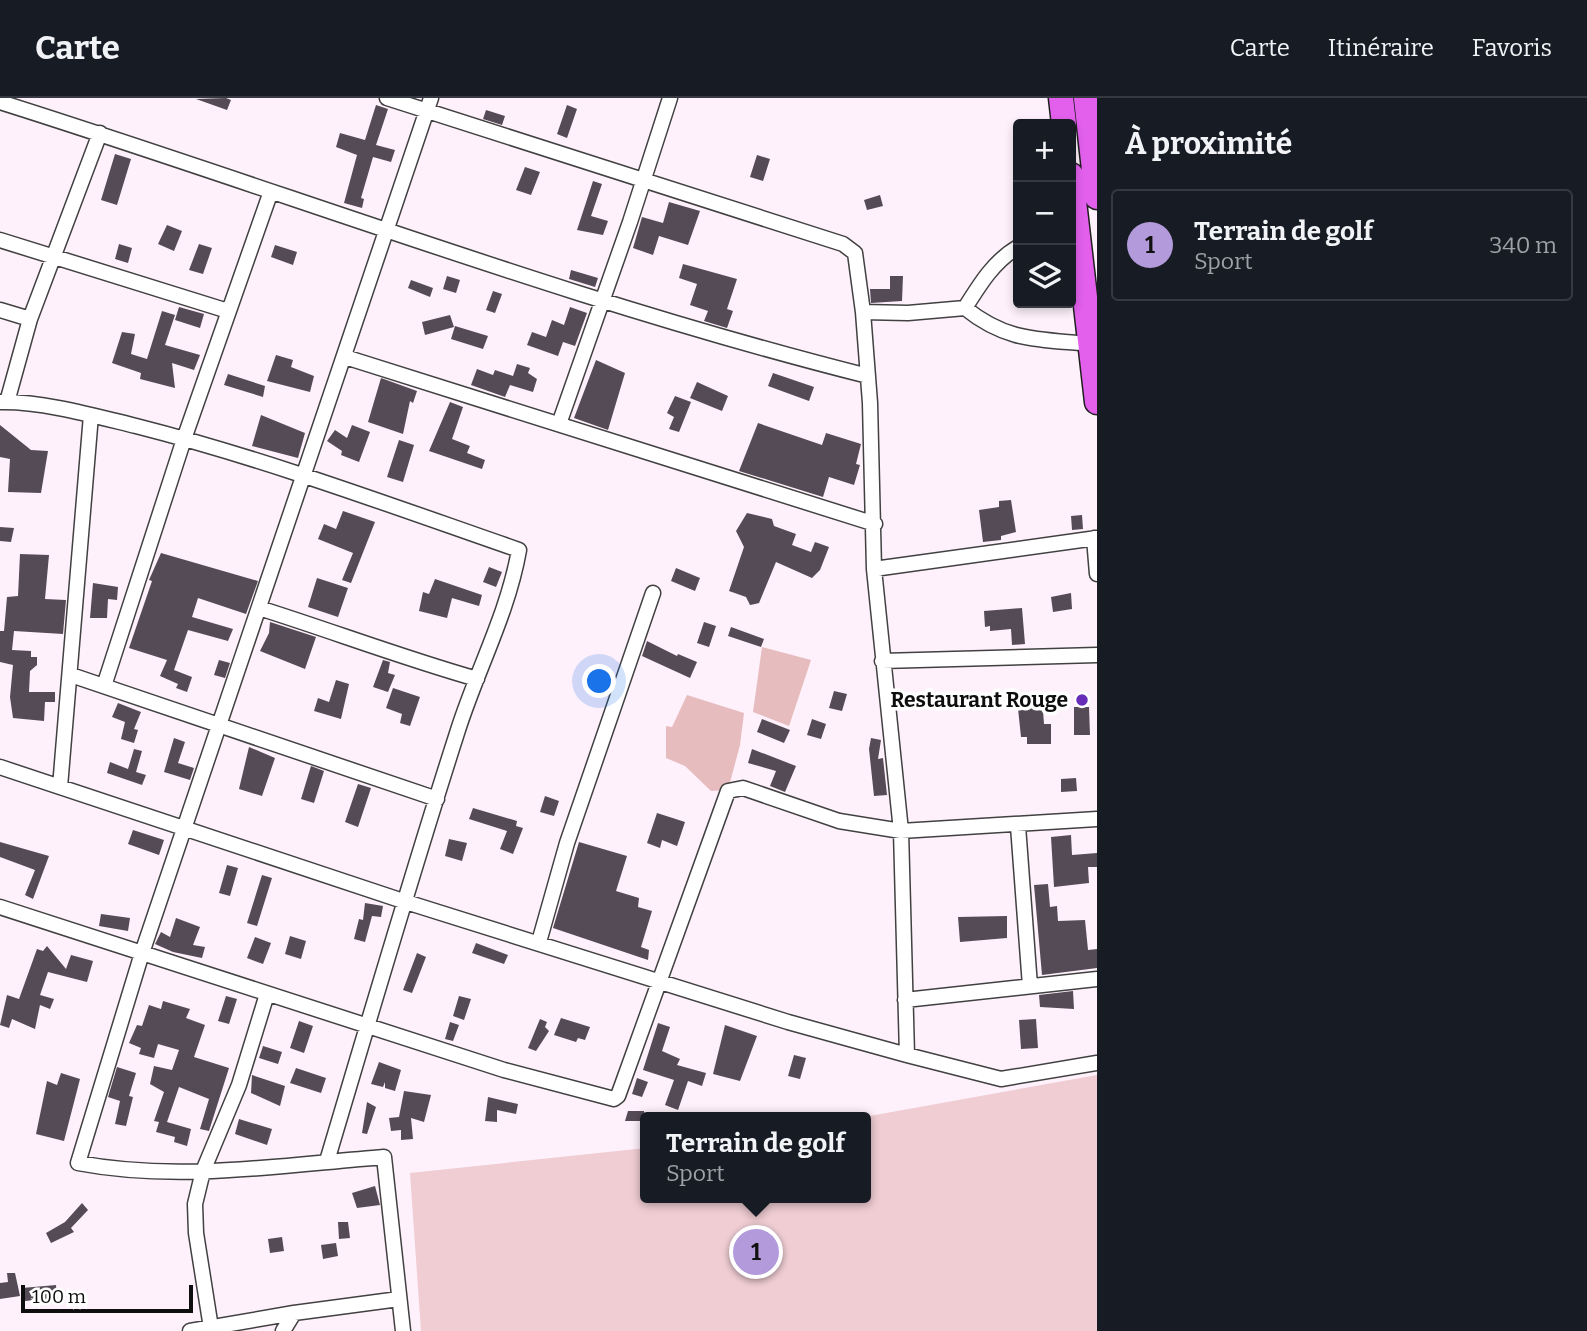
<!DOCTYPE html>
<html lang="fr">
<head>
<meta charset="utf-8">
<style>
	:root { --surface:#171b24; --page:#242831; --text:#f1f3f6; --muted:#9ea1a6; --line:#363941; --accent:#b39ada }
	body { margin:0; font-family:Bitter,serif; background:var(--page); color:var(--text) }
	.controls { position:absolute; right:21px; top:21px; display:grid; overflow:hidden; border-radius:7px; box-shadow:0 4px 10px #0003 }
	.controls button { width:63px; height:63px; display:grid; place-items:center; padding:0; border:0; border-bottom:2px solid var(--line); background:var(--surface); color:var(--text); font:35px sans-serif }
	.scale { position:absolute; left:21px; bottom:18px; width:172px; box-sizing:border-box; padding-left:7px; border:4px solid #0e0e0e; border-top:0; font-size:19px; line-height:24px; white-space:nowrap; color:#0e0e0e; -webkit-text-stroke:5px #fff; paint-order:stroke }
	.you { position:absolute; left:600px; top:584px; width:24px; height:24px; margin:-18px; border:5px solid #fff; border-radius:50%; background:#1a73e8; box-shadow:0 0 0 10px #1a73e833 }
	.badge { display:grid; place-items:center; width:46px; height:46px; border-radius:50%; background:var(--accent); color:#111; font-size:23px; font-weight:700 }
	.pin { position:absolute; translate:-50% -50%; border:4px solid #fff; box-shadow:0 2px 7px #0006 }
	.popup { position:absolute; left:640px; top:1014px; width:231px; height:91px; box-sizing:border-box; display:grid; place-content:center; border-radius:7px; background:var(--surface); filter:drop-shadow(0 2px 5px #0005); font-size:23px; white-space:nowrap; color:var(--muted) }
	.popup b { font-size:26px; color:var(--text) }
	.popup::after { content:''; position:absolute; left:50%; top:100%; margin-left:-14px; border:14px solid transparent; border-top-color:var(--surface) }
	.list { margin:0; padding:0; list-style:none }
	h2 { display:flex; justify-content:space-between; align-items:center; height:91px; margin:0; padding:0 28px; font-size:30px }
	h2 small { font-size:23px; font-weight:400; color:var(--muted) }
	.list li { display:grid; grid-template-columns:46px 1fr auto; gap:21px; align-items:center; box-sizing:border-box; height:112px; margin:0 14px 14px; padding:0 14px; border:2px solid var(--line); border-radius:7px }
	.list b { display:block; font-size:26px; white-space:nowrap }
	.list p { margin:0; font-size:23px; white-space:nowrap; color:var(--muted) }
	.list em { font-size:23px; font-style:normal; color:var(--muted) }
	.icon { flex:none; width:38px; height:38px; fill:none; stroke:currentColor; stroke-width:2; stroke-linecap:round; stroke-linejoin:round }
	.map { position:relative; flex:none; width:1097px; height:1233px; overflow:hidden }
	header { display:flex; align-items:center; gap:42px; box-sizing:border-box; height:98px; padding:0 35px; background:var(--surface); border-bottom:2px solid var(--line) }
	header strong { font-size:33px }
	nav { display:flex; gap:38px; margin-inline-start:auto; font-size:24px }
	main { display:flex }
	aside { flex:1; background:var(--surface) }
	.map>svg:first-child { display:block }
	.green { fill:#e7bcbe }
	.pitch { fill:#efcdd3 }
	.building { fill:#554b57 }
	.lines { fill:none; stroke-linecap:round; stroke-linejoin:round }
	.street-casing { stroke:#414141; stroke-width:17 }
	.highway-casing { stroke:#1f1f1f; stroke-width:27 }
	.street { stroke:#fff; stroke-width:14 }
	.highway { stroke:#e360ed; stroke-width:24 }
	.poi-dot { fill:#682db8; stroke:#fff; stroke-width:2.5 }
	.labels { text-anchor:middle; stroke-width:7; stroke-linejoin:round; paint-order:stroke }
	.poi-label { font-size:21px; font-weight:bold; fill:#0e0e0e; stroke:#fff; text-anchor:end }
</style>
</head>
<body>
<header>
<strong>Carte</strong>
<nav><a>Carte</a><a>Itinéraire</a><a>Favoris</a></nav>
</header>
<main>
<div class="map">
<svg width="1097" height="1233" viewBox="0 0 1097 1233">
	<rect width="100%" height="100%" fill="#fef1fb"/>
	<path class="green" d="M762,549L811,562L789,628L753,614Z
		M687,597L744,615L740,647L728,692L711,693L685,668L666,660V628L672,629Z"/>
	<path class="pitch" d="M1097,977V1233H421L410,1075L646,1050V1100H866L864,1019Z"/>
	<path class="building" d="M226,0L231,2L227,12L196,1Z
		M376,7L388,11L376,47L395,52L391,64L373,59L361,100L364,101L362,110L344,105L357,57L336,49L340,35L365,42Z
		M567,7L577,11L567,40L557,36Z
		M486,12L505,18L502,27L483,21Z
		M115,56L131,61L117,107L101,102Z
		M757,57L770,61L763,83L750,79Z
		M525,69L540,74L531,97L516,92Z
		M593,83L602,86L591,118L608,123L603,137L577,132Z
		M880,97L883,108L867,112L864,102Z
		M669,104L700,113L688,147L659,138L653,157L633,150L642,119L663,125Z
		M167,127L182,133L174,153L158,146Z
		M119,146L132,150L128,165L115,161Z
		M199,146L212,150L203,176L189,172Z
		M275,147L297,154L293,167L271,159Z
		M683,166L737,181L727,211L733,213L727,230L704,223L708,213L690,207L697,186L679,180Z
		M571,172L598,180L595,189L569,181Z
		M447,178L460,182L456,195L443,191Z
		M890,178H903L902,203L871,205L870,191H890Z
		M411,182L433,190L430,199L408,190Z
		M493,193L502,196L495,215L486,212Z
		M179,209L204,216L200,230L175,222Z
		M570,209L587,215L575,248L563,244L558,258L527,247L532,234L546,239L552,222L564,227Z
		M162,213L175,217L165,247L200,257L194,272L172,265L175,290L140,281L141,275L112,265L122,234L135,236L131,256L147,261Z
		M450,217L454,229L425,237L422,224Z
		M455,228L488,238L483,251L451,241Z
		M276,257L293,262L291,269L314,278L310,294L267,283Z
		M596,262L625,275L608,332L574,320Z
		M517,266L530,270L528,275L537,281L533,294L510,287L505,299L471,287L477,271L493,277L495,272L513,278Z
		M773,275L814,289L809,303L768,288Z
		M228,276L265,288L263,299L224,287Z
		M381,280L417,293L413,305L410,303L403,336L368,324Z
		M697,284L728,298L722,313L690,300Z
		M675,298L691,304L679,334L669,331L674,319L667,315Z
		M450,304L463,309L452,341L470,348L467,355L485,362L482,371L429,353Z
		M261,317L305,335L298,360L252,348Z
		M758,325L822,347L826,335L861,346L856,366L860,367L854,387L829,379L823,399L739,373Z
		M0,327L31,352L48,353L41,395L8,394L10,361L0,359Z
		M352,327L370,334L359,364L341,357L342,353L327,343L335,332L347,340Z
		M399,342L414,347L403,384L387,379Z
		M1011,402L1016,434L1001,438V442L983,444L979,412L999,409V403Z
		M343,413L375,424L351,485L342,482L353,455L318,441L324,426L336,431Z
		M747,415L772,421L774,428L796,436L792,447L811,454L815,444L829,449L820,472L812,480L776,464L759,505L755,506L750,507L746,499L729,493L744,449L736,433Z
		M1082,417L1083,431L1072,432L1071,418Z
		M0,429L14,430L11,444L0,443Z
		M161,455L258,483L246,516L198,500L192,519L233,531L228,543L188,532L174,572L192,579L187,594L176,590L178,586L160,578L167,562L129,550L152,483L149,482Z
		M20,456L49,457L45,501L66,502L63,536L14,533L12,552L31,553V559H37V567L30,573L29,594H55V604H45L44,623L13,620L10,599L13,567L0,564V533H4L7,499L18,498Z
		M489,469L502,474L496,489L483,484Z
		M676,470L700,480L695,493L671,483Z
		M317,480L348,490L338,519L308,509Z
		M435,481L482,497L479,508L452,500L447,520L419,513L423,494L429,496Z
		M93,485L118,489L117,502L108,501L107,520H90Z
		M1071,495L1072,511L1053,514L1051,499Z
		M1022,510L1025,546L1012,547L1011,531L990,533V528L985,529L984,513Z
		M270,524L316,539L305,571L260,553L269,535Z
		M704,524L716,528L709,549L697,545Z
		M731,529L764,541L761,549L728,538Z
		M647,543L677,558L678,556L697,564L690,580L642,558Z
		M219,562L230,565L225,580L214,577Z
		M383,562L390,564L388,575L395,577L388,594L373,589Z
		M336,582L349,586L341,621L314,613L318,600L329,604Z
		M393,590L420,599L410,628L400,625L402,616L386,610Z
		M834,593L847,596L842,613L829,610Z
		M1042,600L1044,626H1051V646H1027V639H1021L1017,601Z
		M118,605L141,614L134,631L138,632L134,645L121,641L125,624L112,619Z
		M1074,609H1089L1090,637H1074Z
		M762,621L790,632L784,645L757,634Z
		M812,621L826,626L821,641L807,637Z
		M174,640L185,644L178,665L194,670L190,682L164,674Z
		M871,640L881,642L878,661L883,660L887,697L874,698L869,651Z
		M249,649L275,660L262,698L239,691Z
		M134,651L142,653L136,674L146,677L142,687L107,675L110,664L128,671Z
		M752,651L796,668L785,694L770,688L776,673L748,665Z
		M311,668L324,673L314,705L301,701Z
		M1076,680L1077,693L1061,694V681Z
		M358,686L371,690L358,729L345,724Z
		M545,698L559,703L554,718L540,714Z
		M473,710L517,723L516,728L523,730L513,756L500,751L507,733L469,721Z
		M657,715L685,724L677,748L662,742L660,750L647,745Z
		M133,732L164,742L159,757L128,746Z
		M1071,737L1072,757L1097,755V769H1088L1089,785L1054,789L1051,739Z
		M449,741L467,745L462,763L445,758Z
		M0,744L49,758L33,801L25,797L35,772L0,759Z
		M579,744L627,758L616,793L639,800L638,809L652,813L641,849L649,852L648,862L553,830Z
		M227,767L238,770L230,798L219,795Z
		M262,777L272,780L257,828L247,825Z
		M1048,786L1050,809L1057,808L1058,823L1085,822L1088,852L1097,851V870L1042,877L1034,787Z
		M365,805L383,808L381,819L372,818L365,844L354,841L359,821L363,822Z
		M101,816L130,820L128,833L99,828Z
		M1007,818V840L960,844L958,819Z
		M176,820L200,829L193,847L205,849L202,860L173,854L155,846L161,834L170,839Z
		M290,838L306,843L301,861L285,856Z
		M255,839L271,845L263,866L247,860Z
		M476,845L508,857L504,866L472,855Z
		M47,848L66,871L71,857L93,863L87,884L48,874L40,897L54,901L50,911L40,907L35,931L12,921L9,930L0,927L7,897L19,901L37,851L43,853Z
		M417,855L426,859L412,895L403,892Z
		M1073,893L1074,911L1040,909L1039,897Z
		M226,898L237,901L229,926L218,923Z
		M459,898L471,901L464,922L453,918Z
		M163,903L190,911L186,920L205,927L194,959L229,970L209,1033L200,1031L209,1001L179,989L167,1024L191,1031L187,1048L174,1044L175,1039L156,1034L159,1024L154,1023L164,994L150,986L154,968L172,972L179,952L158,946L154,960L139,956L141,950L129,945L137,927L142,928L149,907L161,911Z
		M561,920L590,929L585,942L578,940L576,944L554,937Z
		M540,921L547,924L545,929L549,933L536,953L528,950Z
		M1036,921L1038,950L1021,951L1019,922Z
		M299,923L313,928L304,955L290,950Z
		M450,924L459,927L453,943L445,941Z
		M658,925L670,929L662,953L680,961L677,967L706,975L702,988L688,983L678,1012L665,1007L674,982L643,972Z
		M725,927L757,938L740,983L713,976Z
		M263,948L282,954L278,966L259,960Z
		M794,957L806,960L800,981L788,978Z
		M379,964L401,972L395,993L385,990V984L383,989L371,986Z
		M117,969L136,975L129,998L133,999L126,1028L115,1026L120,1003L108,999Z
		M296,970L326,980L321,995L290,985Z
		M61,975L80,981L64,1043L36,1036L47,983L57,987Z
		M252,977L285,988L280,1008L251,995Z
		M637,980L648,984L642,999L632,996Z
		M404,993L431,997L424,1024L411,1020L413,1041L401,1042V1032L391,1033L389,1020L399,1019Z
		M488,999L518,1006L516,1016L497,1012V1024L485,1023Z
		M367,1004L376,1009L367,1036L362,1035Z
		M628,1013H644V1023H625Z
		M239,1021L272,1031L267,1047L235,1036Z
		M375,1088L380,1107L357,1110L352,1095Z
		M82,1105L88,1112L71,1130L74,1134L51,1145L46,1135L65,1124Z
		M338,1124H348L350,1140L339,1141Z
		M282,1139L284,1153L270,1155L268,1141Z
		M336,1145L338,1158L323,1161L321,1147Z
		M7,1175H15L20,1198L0,1201V1185L8,1184Z
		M56,1187L57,1200L25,1203L22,1190Z"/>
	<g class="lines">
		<defs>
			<path id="street" d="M387,0L843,146L855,155L863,214L870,305L874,471L901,733L907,957
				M0,4C289,95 573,204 868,278
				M0,142L228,213
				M965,210C980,186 994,163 1018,149
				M0,212L30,221
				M863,214L908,215L965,210C1007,244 1039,241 1090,246
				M345,259L875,426
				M0,304C42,303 95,318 136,328C266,361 392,408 519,452C508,515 477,572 458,632C412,775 370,919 327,1063
				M7,304L30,221L100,35
				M559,326L630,124L670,0
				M1094,440L1097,476
				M874,471L1097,440
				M259,510C332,533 403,560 477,581
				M882,563L1097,557
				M71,577L437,701
				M104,588L184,341L270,96
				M0,669L406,804L788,924L907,957L1001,981L1097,965
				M60,689L91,317
				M1018,728L1030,888
				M0,809L504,972L614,1001L618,998L728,693L743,690L839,723L901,733L1097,721
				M539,844L567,745L653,495
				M905,902L1097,881
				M211,1230L196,1135L195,1106L203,1073L239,987L267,896
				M190,1233L294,1215L399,1201
				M283,1233L294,1215
				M403,1233L384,1059C283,1067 178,1084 78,1065L142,855L431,0"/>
			<path id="highway" d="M1061,0L1064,26
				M1086,0L1097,99
				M1071,77L1097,304"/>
		</defs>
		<use href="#street" class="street-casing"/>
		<use href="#highway" class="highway-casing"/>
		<use href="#street" class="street"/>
		<use href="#highway" class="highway"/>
	</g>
	<circle class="poi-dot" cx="1082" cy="602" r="7"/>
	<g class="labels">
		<g class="poi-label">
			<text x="1068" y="609">Restaurant Rouge</text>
		</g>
	</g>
</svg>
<div class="controls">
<button>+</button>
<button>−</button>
<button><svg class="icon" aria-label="layers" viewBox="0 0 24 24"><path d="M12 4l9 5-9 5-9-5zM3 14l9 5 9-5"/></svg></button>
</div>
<div class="scale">100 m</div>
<div class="you"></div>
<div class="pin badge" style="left:756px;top:1154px">1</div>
<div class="popup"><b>Terrain de golf</b>Sport</div>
</div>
<aside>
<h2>À proximité<small></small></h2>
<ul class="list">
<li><span class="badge">1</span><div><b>Terrain de golf</b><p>Sport</p></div><em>340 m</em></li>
</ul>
</aside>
</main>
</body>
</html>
